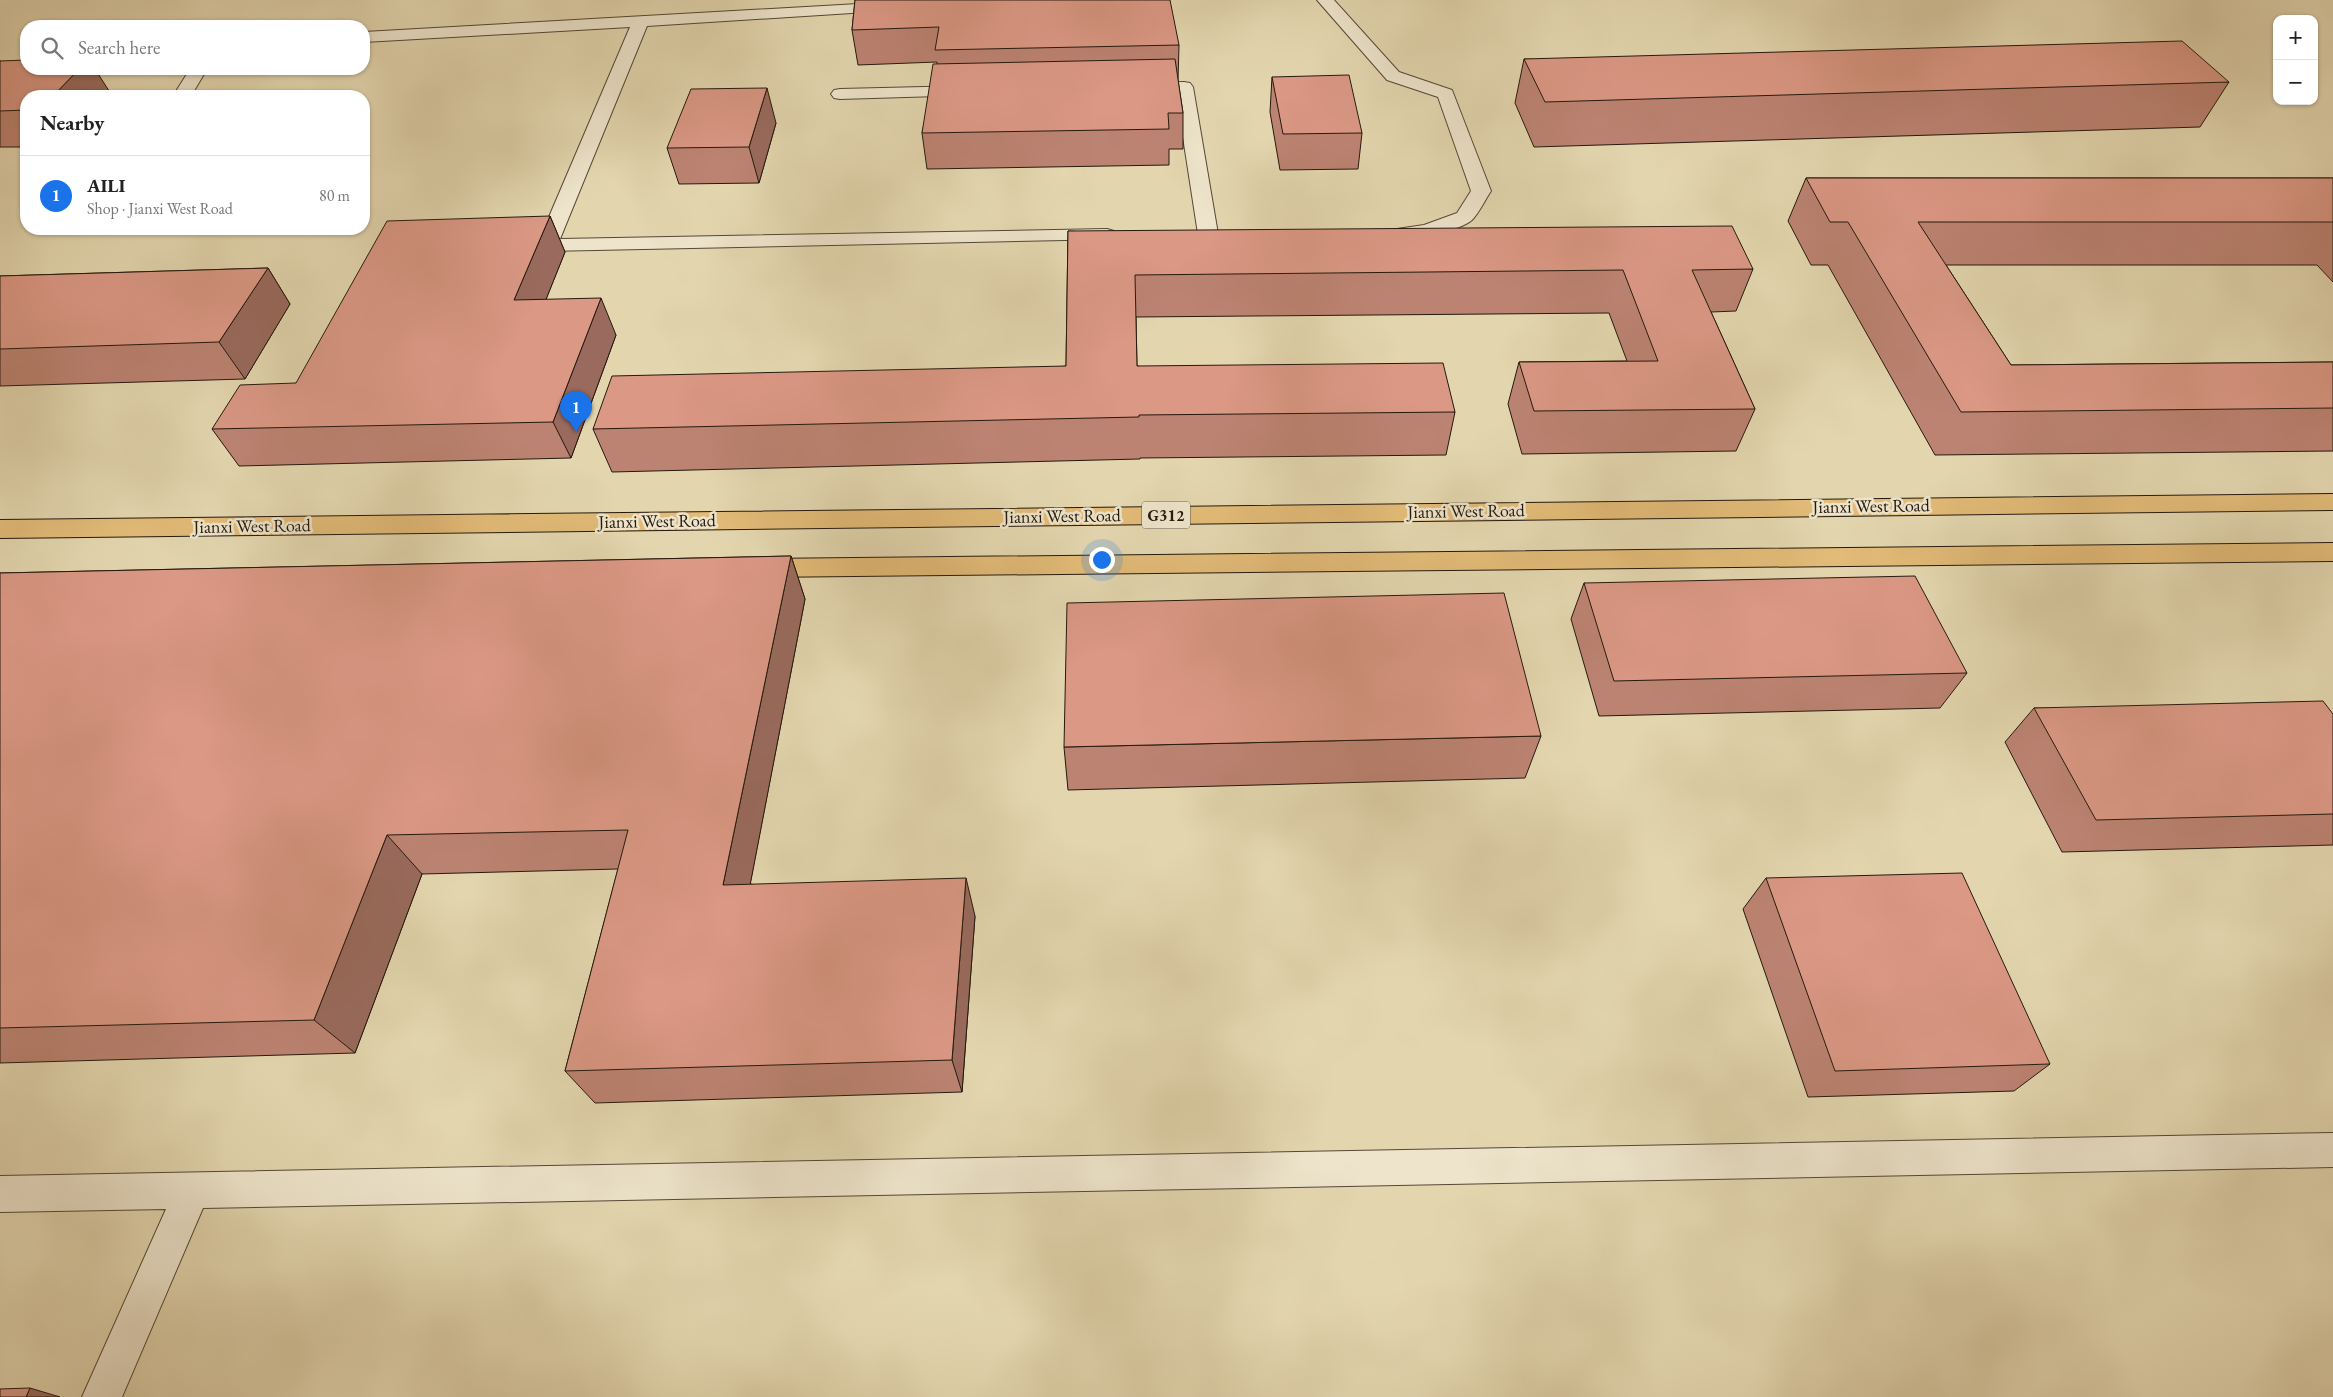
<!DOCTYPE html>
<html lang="en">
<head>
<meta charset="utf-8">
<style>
	:root { --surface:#fff; --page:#f6f6f6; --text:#222; --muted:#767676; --line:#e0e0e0; --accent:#1a73e8 }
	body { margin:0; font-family:"EB Garamond",serif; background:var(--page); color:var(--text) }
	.controls { position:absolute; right:15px; top:15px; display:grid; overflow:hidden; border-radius:10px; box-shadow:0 1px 4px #0004 }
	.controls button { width:45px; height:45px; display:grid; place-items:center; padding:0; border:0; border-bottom:1px solid var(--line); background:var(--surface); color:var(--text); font:25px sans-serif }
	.you { position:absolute; left:1101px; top:559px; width:18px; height:18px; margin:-12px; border:4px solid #fff; border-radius:50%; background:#1a73e8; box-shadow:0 0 0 8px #1a73e833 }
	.badge { display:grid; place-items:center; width:32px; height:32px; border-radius:50%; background:var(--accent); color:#fff; font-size:16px; font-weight:700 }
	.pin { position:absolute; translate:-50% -41px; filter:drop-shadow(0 1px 2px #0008) }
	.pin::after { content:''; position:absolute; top:26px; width:18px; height:15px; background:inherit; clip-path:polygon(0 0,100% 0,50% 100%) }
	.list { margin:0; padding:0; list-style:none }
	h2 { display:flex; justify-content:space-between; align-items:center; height:65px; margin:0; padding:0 20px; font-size:21px }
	h2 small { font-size:16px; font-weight:400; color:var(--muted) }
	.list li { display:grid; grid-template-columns:32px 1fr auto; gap:15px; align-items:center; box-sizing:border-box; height:80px; padding:0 20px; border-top:1px solid var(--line) }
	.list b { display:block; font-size:19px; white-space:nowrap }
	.list p { margin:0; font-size:16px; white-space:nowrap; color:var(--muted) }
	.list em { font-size:16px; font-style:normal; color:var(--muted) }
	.icon { flex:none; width:28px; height:28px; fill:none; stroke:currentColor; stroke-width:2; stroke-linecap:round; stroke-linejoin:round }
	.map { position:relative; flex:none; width:2333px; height:1397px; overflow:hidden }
	.search { position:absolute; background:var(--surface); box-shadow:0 1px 4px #0004; left:20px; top:20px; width:350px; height:55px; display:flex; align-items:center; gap:12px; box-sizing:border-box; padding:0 18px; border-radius:20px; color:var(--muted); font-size:19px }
	.panel { position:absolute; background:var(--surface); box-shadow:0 1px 4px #0004; left:20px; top:90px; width:350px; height:145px; border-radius:20px }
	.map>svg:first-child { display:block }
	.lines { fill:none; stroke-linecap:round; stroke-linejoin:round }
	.lane-casing { stroke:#544836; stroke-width:2 }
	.highway-casing { stroke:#24190d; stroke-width:2 }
	.lane { fill:#ede4cb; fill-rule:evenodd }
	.highway { fill:#e2bb78; fill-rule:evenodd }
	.wall { fill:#bc8372; stroke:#24190d }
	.shaded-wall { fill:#996a5d; stroke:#24190d }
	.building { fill:#db9885; stroke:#24190d }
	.labels { text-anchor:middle; stroke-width:5; stroke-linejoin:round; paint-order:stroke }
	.shield { fill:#ede4cb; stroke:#605646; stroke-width:1 }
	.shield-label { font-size:16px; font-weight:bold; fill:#24190d }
	.street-label { font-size:18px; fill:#24190d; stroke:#ede4cb }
</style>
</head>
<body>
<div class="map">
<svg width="2333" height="1397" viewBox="0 0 2333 1397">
	<rect width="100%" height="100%" fill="#e3d6af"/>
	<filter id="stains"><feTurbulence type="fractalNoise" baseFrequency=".004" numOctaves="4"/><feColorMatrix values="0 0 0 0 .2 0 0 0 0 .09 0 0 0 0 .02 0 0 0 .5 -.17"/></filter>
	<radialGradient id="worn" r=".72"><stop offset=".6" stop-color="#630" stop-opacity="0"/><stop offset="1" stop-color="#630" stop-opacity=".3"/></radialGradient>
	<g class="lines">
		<defs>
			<path id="lane" d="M1317,0H1334L1399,72L1452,90L1491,191C1485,200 1479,213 1472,220C1460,231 1406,242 1390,238L1387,234L1390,230L1424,225L1457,213L1471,191L1438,97L1387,80Z
				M893,2L899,4L901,7L899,10L647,26L560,239L1107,229L1114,231L1117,235L1114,239L547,251L540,249L537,245L630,27L364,42V32Z
				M190,69H207L191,96H173Z
				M1184,82L1190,83L1193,87L1218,234L1215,238L1208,240L1201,238L1198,234L1176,92H1136L1133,88L1136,84L1142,83Z
				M966,86L972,87L975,91L972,95L840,99L834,98L831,94L834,90L840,89Z
				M2333,1133V1167L203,1208L122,1397H82L166,1209L0,1212V1176Z"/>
			<path id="highway" d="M2333,494V510L0,538V520Z
				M2333,543V561L759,577L750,575L746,568L750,561L759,559Z"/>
		</defs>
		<use href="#lane" class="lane-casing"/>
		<use href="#highway" class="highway-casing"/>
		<use href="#lane" class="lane"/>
		<use href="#highway" class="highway"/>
	</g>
	<path class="wall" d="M855,0L1179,45L1178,80L1183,113V149H1169V165L927,169L922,133L937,64V62L858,65L852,30Z
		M1524,59L2229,82L2200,127L1534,147L1515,103Z
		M0,61L111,94L26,96V147H0Z
		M1272,77L1362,133L1358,169L1280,170L1270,112Z
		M776,123L759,183L679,184L667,148Z
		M1806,178H2333V282L2317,265H1946L2011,365L2333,362V451L1935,455L1828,265H1811L1788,221Z
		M550,216L565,252L546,299L616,335L571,458L239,466L212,429L296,383Z
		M1068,231L1753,269L1736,311L1711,312L1755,409L1736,451L1522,454L1508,404L1519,362L1627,361L1609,313L1136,317L1137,366L1455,412L1446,455L1140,458V459L612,472L593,429L1066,366Z
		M268,268L290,304L245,379L0,386V276Z
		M791,556L805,599L750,884L975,916L962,1092L595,1103L565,1071L618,869L422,874L355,1053L0,1063V573Z
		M1584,583L1967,673L1940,708L1599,716L1571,619Z
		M2034,708L2333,714V845L2062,852L2005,742Z
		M1541,736L1525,778L1068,790L1064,747Z
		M1766,878L2050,1064L2014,1091L1808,1097L1743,909Z"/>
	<path class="shaded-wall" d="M79,69H95L111,94L109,96H53Z
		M767,88L776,123L759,183L749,147Z
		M550,216L565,252L531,337L514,300Z
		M268,268L290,304L245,379L219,342Z
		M601,298L616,335L571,458L553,422Z
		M791,556L805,599L743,922L723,885Z
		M387,835L422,874L355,1053L314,1020Z
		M966,878L975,916L962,1092L952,1060Z
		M30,1388L60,1397H26Z"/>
	<path class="building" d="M855,0H1170L1179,45L935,50L939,27L852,30Z
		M2182,41L2229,82L1545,102L1524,59Z
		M1175,59L1183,113H1168L1169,129L922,133L933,64Z
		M26,60V69H79L53,96H26V110L0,111V61Z
		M1349,75L1362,133L1283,134L1272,77Z
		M767,88L749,147L667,148L691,89Z
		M1806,178H2333V222H1918L2011,365L2333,362V408L1961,412L1848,222H1830Z
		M550,216L514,300L601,298L553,422L212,429L240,385L296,383L387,221Z
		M1732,226L1753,269L1692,270L1755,409L1534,411L1519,362L1658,361L1623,270L1135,275L1137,366L1443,363L1455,412L1139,415V417L593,429L612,376L1066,366L1068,231Z
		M268,268L219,342L0,349V276Z
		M791,556L723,885L966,878L952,1060L565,1071L628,830L387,835L314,1020L0,1028V573Z
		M1915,576L1967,673L1614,681L1584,583Z
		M1504,593L1541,736L1064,747L1067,603Z
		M2323,701L2333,714V814L2096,820L2034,708Z
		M1962,873L2050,1064L1835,1071L1766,878Z
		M30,1388L26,1397H0V1389Z"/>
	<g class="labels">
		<rect class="shield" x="1142" y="501.5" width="48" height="27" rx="4"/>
		<g class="shield-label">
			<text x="1166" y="521">G312</text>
		</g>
		<g class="street-label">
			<text transform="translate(1871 506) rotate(-1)" y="6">Jianxi West Road</text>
			<text transform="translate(1466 511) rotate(-1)" y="6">Jianxi West Road</text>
			<text transform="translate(1062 516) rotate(-1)" y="6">Jianxi West Road</text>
			<text transform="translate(657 521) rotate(-1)" y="6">Jianxi West Road</text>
			<text transform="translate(252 526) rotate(-1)" y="6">Jianxi West Road</text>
		</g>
	</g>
	<rect width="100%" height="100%" filter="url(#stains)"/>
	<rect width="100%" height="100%" fill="url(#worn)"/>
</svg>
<div class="controls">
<button>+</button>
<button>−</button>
</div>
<div class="you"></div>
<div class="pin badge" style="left:576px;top:432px">1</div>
<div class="search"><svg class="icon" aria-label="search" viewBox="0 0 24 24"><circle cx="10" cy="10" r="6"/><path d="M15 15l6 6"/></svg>Search here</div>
<section class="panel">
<h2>Nearby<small></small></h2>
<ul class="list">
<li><span class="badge">1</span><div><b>AILI</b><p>Shop · Jianxi West Road</p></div><em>80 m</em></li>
</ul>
</section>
</div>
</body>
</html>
